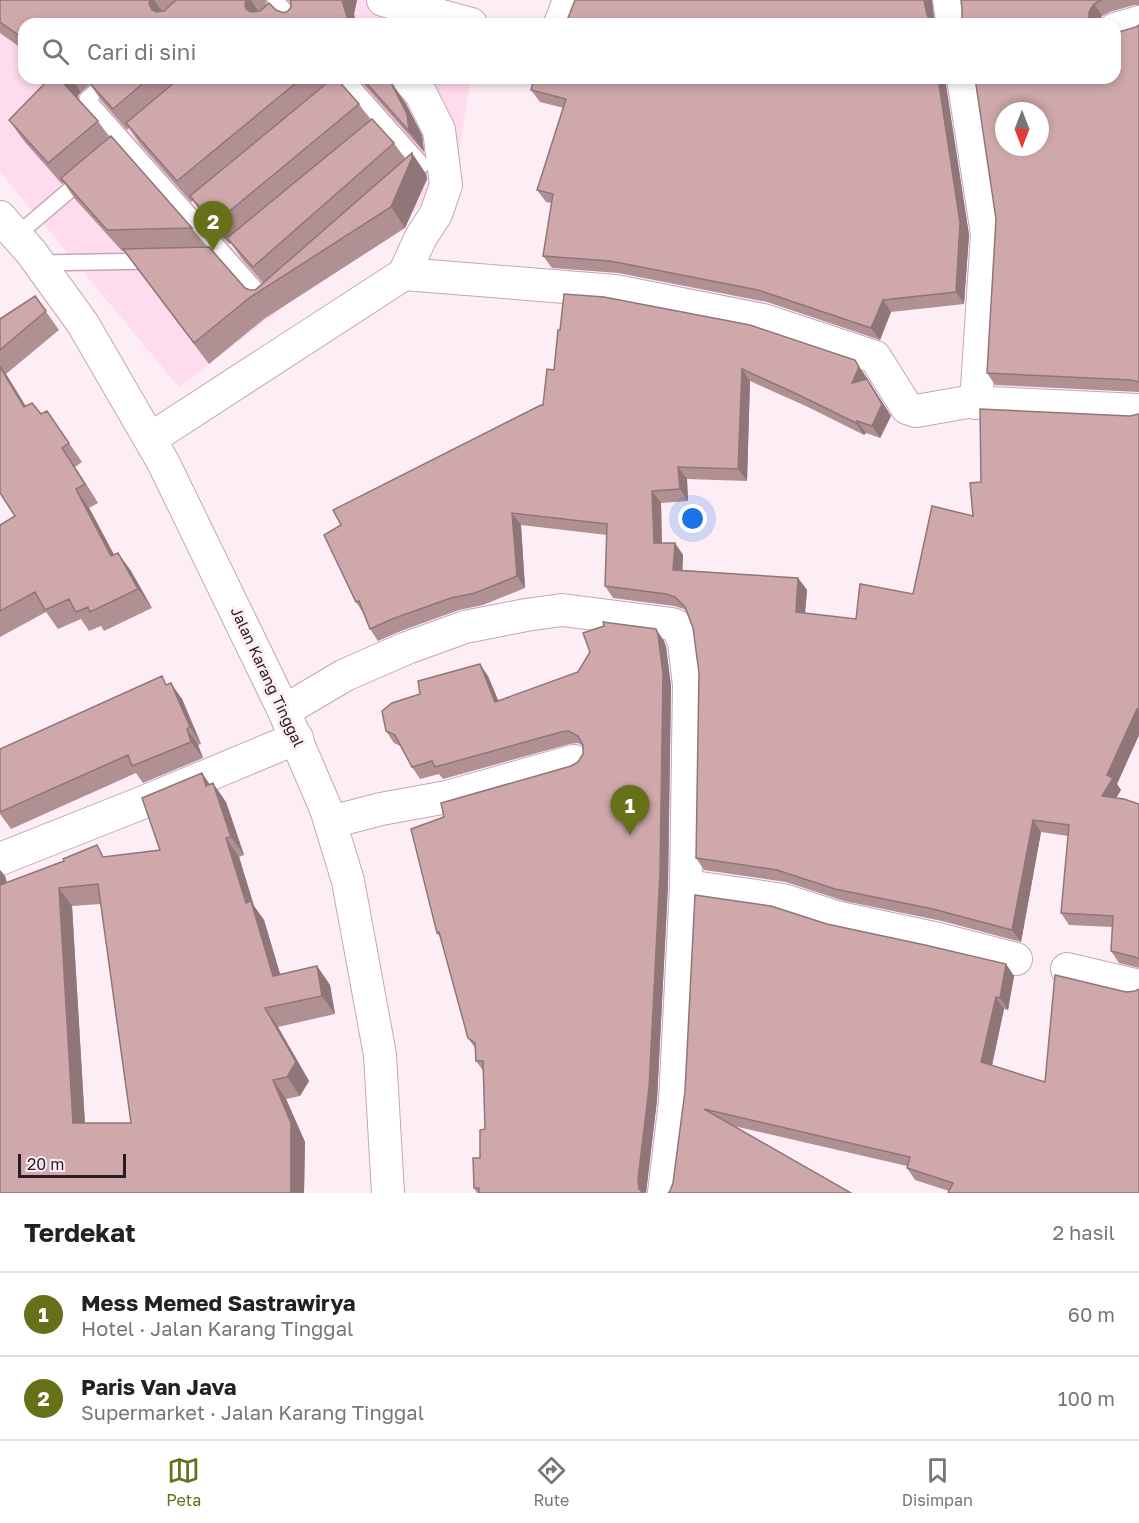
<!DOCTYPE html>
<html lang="id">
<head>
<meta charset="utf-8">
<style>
	:root { --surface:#fff; --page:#f6f6f6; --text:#222; --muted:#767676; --line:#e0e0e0; --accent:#667019 }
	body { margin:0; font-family:"Golos Text",sans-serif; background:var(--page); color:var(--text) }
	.compass { position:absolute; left:995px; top:102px; width:54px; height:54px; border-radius:50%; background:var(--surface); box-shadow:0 3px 9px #0003; rotate:180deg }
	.scale { position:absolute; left:18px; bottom:15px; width:108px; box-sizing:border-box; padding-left:6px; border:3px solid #291d23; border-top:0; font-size:16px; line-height:21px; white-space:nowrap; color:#291d23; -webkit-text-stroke:4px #fdeef5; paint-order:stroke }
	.you { position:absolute; left:693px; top:519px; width:21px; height:21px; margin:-15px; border:4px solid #fff; border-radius:50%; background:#1a73e8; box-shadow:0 0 0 9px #1a73e833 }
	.badge { display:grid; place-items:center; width:39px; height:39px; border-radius:50%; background:var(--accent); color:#fff; font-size:20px; font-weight:700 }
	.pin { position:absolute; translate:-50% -50px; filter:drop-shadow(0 2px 3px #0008) }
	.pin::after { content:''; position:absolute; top:32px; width:21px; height:18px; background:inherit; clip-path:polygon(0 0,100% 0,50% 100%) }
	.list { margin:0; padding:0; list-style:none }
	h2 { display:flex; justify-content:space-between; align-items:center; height:78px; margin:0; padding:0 24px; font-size:26px }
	h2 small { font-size:20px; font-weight:400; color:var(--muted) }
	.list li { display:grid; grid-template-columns:39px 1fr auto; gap:18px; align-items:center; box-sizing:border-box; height:84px; padding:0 24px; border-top:2px solid var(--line) }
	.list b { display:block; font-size:22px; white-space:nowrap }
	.list p { margin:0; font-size:20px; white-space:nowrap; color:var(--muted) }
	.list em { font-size:20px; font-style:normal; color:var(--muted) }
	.icon { flex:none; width:33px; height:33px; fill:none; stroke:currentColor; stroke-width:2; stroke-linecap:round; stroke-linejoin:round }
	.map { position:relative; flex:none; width:1139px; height:1193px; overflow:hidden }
	.search { position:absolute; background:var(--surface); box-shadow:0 3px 9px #0003; left:18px; right:18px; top:18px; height:66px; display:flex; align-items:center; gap:15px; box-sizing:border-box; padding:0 21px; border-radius:18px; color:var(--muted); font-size:22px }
	.sheet { height:246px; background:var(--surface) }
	nav { display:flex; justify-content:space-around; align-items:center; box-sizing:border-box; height:84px; border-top:2px solid var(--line); background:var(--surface); font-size:16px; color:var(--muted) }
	nav a { display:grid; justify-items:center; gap:3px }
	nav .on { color:var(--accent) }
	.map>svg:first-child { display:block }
	.built { fill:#fedced }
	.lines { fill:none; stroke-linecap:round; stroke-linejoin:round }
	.service-casing { stroke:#c6a5b6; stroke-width:18 }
	.minor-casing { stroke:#c6a5b6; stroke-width:34 }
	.service { stroke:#fff; stroke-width:15 }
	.minor { stroke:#fff; stroke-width:32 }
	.wall { fill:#b19093; fill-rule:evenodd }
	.shaded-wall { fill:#907678 }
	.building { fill:#cea8ab; stroke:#907678; stroke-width:1.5; fill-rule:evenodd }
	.labels { text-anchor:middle; stroke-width:6; stroke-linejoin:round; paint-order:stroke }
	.street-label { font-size:15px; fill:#291d23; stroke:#fdeef5 }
</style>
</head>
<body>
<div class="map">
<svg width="1139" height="1193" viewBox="0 0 1139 1193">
	<rect width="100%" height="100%" fill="#fdeef5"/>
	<path class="built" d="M2,0H391L392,16L397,24H24V78H471L454,181L265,321L179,387L0,172V2Z"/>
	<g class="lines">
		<defs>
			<path id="service" d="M275,0L297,24
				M111,78L87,99L267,302L269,300
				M345,78L422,165L407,179
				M17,235L85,177
				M40,263L151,261"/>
			<path id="minor" d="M383,0L471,24
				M949,0L953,24
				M560,24L569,0
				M1115,29L1139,22
				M963,78L987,234L976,403
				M0,217L31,252L83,324L163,462L284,711L326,809L348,881L380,1055L388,1193
				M404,274L615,291L763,320L875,357L907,408L916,411L968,402L1139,410
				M150,439L404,274L421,237L436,214L446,185L439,130L421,94L407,78
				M284,711L345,675L407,648L465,627L526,615L562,610L672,624L677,626L684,642L689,685L686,886L675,1102L664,1193
				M331,822L381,809L447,797L574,761
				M0,859L139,804L297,738
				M686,886L783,900L839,918L938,939L1016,959
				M1067,969L1139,986"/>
		</defs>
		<use href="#service" class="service-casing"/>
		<use href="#minor" class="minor-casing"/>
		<use href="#service" class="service"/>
		<use href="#minor" class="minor"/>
	</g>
	<path class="wall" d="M0,0H266V3L267,5L276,10L284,13L288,11L291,7L292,4L288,0H357L354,14L24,24V50L0,33Z
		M961,0H1139V5H1134L1110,12L1102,16L962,18V9Z
		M1139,25V392L995,385L987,373L996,219L1136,27Z
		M50,78H336L359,104L370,120L394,143L405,159L412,153L426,174L427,179L405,228L264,319L209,364L138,270L124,251H122L75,199L64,183L62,184L24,141L9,120ZM90,84L101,100L127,130L129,128L140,144L191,202L193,201L204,217L229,244L231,243L242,259L263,283L255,290H250L245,288L206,247L192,228L109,137L98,121L78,99V95L81,92Z
		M358,78H389L406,104L422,135L424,152Z
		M945,80L969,235L964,304L891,312L880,340L767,302L618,273L552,268L543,256L552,203L546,202L537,190L564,108L540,102L531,90Z
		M35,296L59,330L6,374L26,406L41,414L47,411L82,462L75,467L98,503L89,508L93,515L114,555L118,553L131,571L152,608L104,631L101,626L89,631L81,619L58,629L46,612L0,637V525L15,516L0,493V319Z
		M558,330L863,372L891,416L880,438L866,433L864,435L808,407L750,381L747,481L687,479L688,501L661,503L662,543H675L683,555L682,570L798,578L807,590L805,614L856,619L913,594L973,516L981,482L1130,416L1139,414V735L1117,784L1121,790L1116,798L1139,804V968L1119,963L1111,951L1113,927L1069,925L1061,913L1068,836L1041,832L1021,942L942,921L844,901L786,882L704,870L696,858L699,673L693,628L688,613L684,609L674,606L613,598L605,586L607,535L521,525L525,588L483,605L459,610L401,631L378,641L370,629L364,614L356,602L543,405L554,370Z
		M656,629L664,641L666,647L671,686L668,885L657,1100L646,1193H477L474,1188L485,1129L484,1072L476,1061L475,1048L468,1038L441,938L437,933L444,817L571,766L578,762L583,754V746L578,743L570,744L443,779L439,774L420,779L412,767L400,746L394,743L386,731L488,676L498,701L578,672Z
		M168,684L182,699L201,744L198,745L203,758L143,783L136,773L11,829L0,814V749Z
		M202,773L209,784L226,802L244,855L239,857L254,906L264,920L280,974L317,966L330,985L335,1014L278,1027L309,1081L300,1096L286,1099L305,1142L304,1193H0V870L5,876L7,883L105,857L160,850ZM101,904L131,1123H85L72,906Z
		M827,924L1006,964L1014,976L1008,1010L1004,1009L992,1066L1045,1082L1126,992L1135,991L949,1191L915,1180L907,1168V1166L734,1126L670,1191L673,1183L685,1091Z"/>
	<path class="shaded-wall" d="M150,0H154L166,17L152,10L149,4Z
		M246,0H251L262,17L260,24L246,9L245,4Z
		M342,0H357L354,14L357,24H349Z
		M924,0H932L935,24H931L927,15Z
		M1094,4L1102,16L1098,24H1091L1089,21V12Z
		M63,78H71L81,92L78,95L77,100L65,85Z
		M938,78H945L969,235L964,304L956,292Z
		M391,83L406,104L422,135L424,152L409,131Z
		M412,153L426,174L427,179L405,228L391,207Z
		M883,300L891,312L880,340L871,328Z
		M855,360L891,416L880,438L872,426L852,383Z
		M0,365L6,374L37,426L24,407L0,367Z
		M742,369L750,381L747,481L738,469Z
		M857,421L866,433L864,435L856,423Z
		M62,448L75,467L98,503L85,484Z
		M678,467L687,479L688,501L680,489Z
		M76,489L89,508L125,575L111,556Z
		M652,491L661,503L662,555L654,543Z
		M512,513L521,525L525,588L517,576Z
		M675,543L683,555L682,582L673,570Z
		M118,553L131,571L152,608L138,589Z
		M798,578L807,590L804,624L796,612Z
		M656,629L664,641L666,647L671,686L668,885L657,1100L646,1193H642L639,1189L638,1179Z
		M480,664L488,676L504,714L495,702Z
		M171,683L182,699L201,744L190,727Z
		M1137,709L1139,711V735L1117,784L1121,790L1110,808L1102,796L1107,775Z
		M187,729L198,745L203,758L191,742Z
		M202,773L215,792L206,786Z
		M213,783L226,802L244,855L231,837Z
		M1033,820L1041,832L1021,942L1012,930Z
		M226,838L239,857L254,906L264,920L286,994L273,976L246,903Z
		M0,870L5,876L13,904L0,885Z
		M59,888L72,906L86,1142L73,1123Z
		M1006,964L1014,976L1008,1010L1000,998Z
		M317,966L330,985L335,1014L322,996Z
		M996,997L1004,1009L990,1074L981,1062Z
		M265,1008L278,1027L309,1081L300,1096L287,1077Z
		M273,1080L286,1099L305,1142L304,1193H291Z"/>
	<path class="building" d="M0,0H150L149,4L152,10L156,12L164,11L176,0H246L245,4L246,9L251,12L260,11L269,3L276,10L284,13L288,11L291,7V0H342L349,24H24V39L0,22Z
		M575,0H924L927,15L932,24H564L568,18Z
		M961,0H1101L1094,4L1089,12V21L1091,24H957L962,18V9Z
		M1139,25V382L1131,380L987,373L996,219L975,78H1115V33L1136,27ZM1004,111H1040V147H1004Z
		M50,78H63L65,85L98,121L48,163L9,120Z
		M87,78H149L113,109L86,79Z
		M180,78H302L177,181L126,123Z
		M333,78H336L359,104L214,224L190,196Z
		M362,78H387L391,83L407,114L409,131Z
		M534,78H938L960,223L956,292L883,300L871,328L758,290L610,261L543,256L553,194L537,190L566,99L531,90Z
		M372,119L394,143L253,267L227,238Z
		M111,136L192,228L107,230L61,178Z
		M412,153V158L391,207L249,298L194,343L123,249L209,247L245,288L250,290H255Z
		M564,294L604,297L750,325L855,360L859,367L852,383L867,379L882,404L872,426L857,421L856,423L799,395L742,369L738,469L678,467L680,489L652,491L654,543H675L673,570L798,578L796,612L856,619L860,584L913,594L932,506L973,516L970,483L981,482L980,409L1130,416L1139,414V709H1137L1107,775L1113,778L1102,796L1124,799L1139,804V959L1135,957L1111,951L1113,916L1061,913L1069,825L1033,820L1012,930L933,909L835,889L777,870L696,858L699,673L693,628L685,607L675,597L666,594L605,586L607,524L512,513L517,576L475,593L451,598L392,619L370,629L359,601L356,602L324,535L341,525L333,510L541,405H543L547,369L554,370L558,330H560Z
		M35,296L46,311L0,350V319Z
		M0,367L24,407L32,403L41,414L47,411L69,443L62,448L85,484L76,489L80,497L111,556L118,553L138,589L90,612L88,607L76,612L69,599L45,610L35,592L0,611V525L15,516L0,493Z
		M603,622L656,629L658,635L663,674L660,873L649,1088L638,1179L639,1189L643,1193H479V1188H474L473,1158H480V1130L485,1129L483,1061H476L475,1043L468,1038L439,932L437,933L411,829L444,817L441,803L571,766L578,762L583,754V745L578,736L569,731L561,732L435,767L432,761L412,767L395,735L386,731L382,711L392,703L420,694L418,681L480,664L495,702L578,672L590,652L583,633L604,626Z
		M162,676L166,685L171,683L190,727L187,729L191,742L132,766L128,755L0,812V749Z
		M202,773L206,786L213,783L231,837L226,838L246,903L251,901L273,976L317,966L322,996L265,1008L296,1062L287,1077L273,1080L291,1123V1193H0V885L64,861L63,859L97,845L103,857L160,850L142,798ZM98,884L131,1123H73L59,888Z
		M695,895L771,906L827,924L925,945L1006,964L1000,998L996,997L981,1062L1045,1082L1055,975L1126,992L1135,991L1139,989V1193H948L953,1183L907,1168L910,1157L704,1109L851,1193H668L670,1191L673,1183L685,1091Z"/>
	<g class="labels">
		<g class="street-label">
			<text transform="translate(267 677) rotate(65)" y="5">Jalan Karang Tinggal</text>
		</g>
	</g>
</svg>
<svg class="compass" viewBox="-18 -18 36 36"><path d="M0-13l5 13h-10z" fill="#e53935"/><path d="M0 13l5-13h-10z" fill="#767676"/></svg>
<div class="scale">20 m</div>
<div class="you"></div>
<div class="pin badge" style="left:630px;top:835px">1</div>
<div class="pin badge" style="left:213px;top:251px">2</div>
<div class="search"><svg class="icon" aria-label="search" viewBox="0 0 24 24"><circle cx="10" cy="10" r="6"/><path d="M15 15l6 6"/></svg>Cari di sini</div>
</div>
<section class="sheet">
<h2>Terdekat<small>2 hasil</small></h2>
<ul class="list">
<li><span class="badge">1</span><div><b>Mess Memed Sastrawirya</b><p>Hotel · Jalan Karang Tinggal</p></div><em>60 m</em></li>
<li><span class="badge">2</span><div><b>Paris Van Java</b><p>Supermarket · Jalan Karang Tinggal</p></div><em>100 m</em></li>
</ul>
</section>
<nav>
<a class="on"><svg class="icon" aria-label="map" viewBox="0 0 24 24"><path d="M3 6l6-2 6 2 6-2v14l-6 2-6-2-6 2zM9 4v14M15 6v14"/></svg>Peta</a>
<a><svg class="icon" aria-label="directions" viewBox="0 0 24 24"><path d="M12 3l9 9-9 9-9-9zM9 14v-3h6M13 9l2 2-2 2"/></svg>Rute</a>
<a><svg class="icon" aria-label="saved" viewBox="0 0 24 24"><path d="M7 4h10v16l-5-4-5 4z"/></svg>Disimpan</a>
</nav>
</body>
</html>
